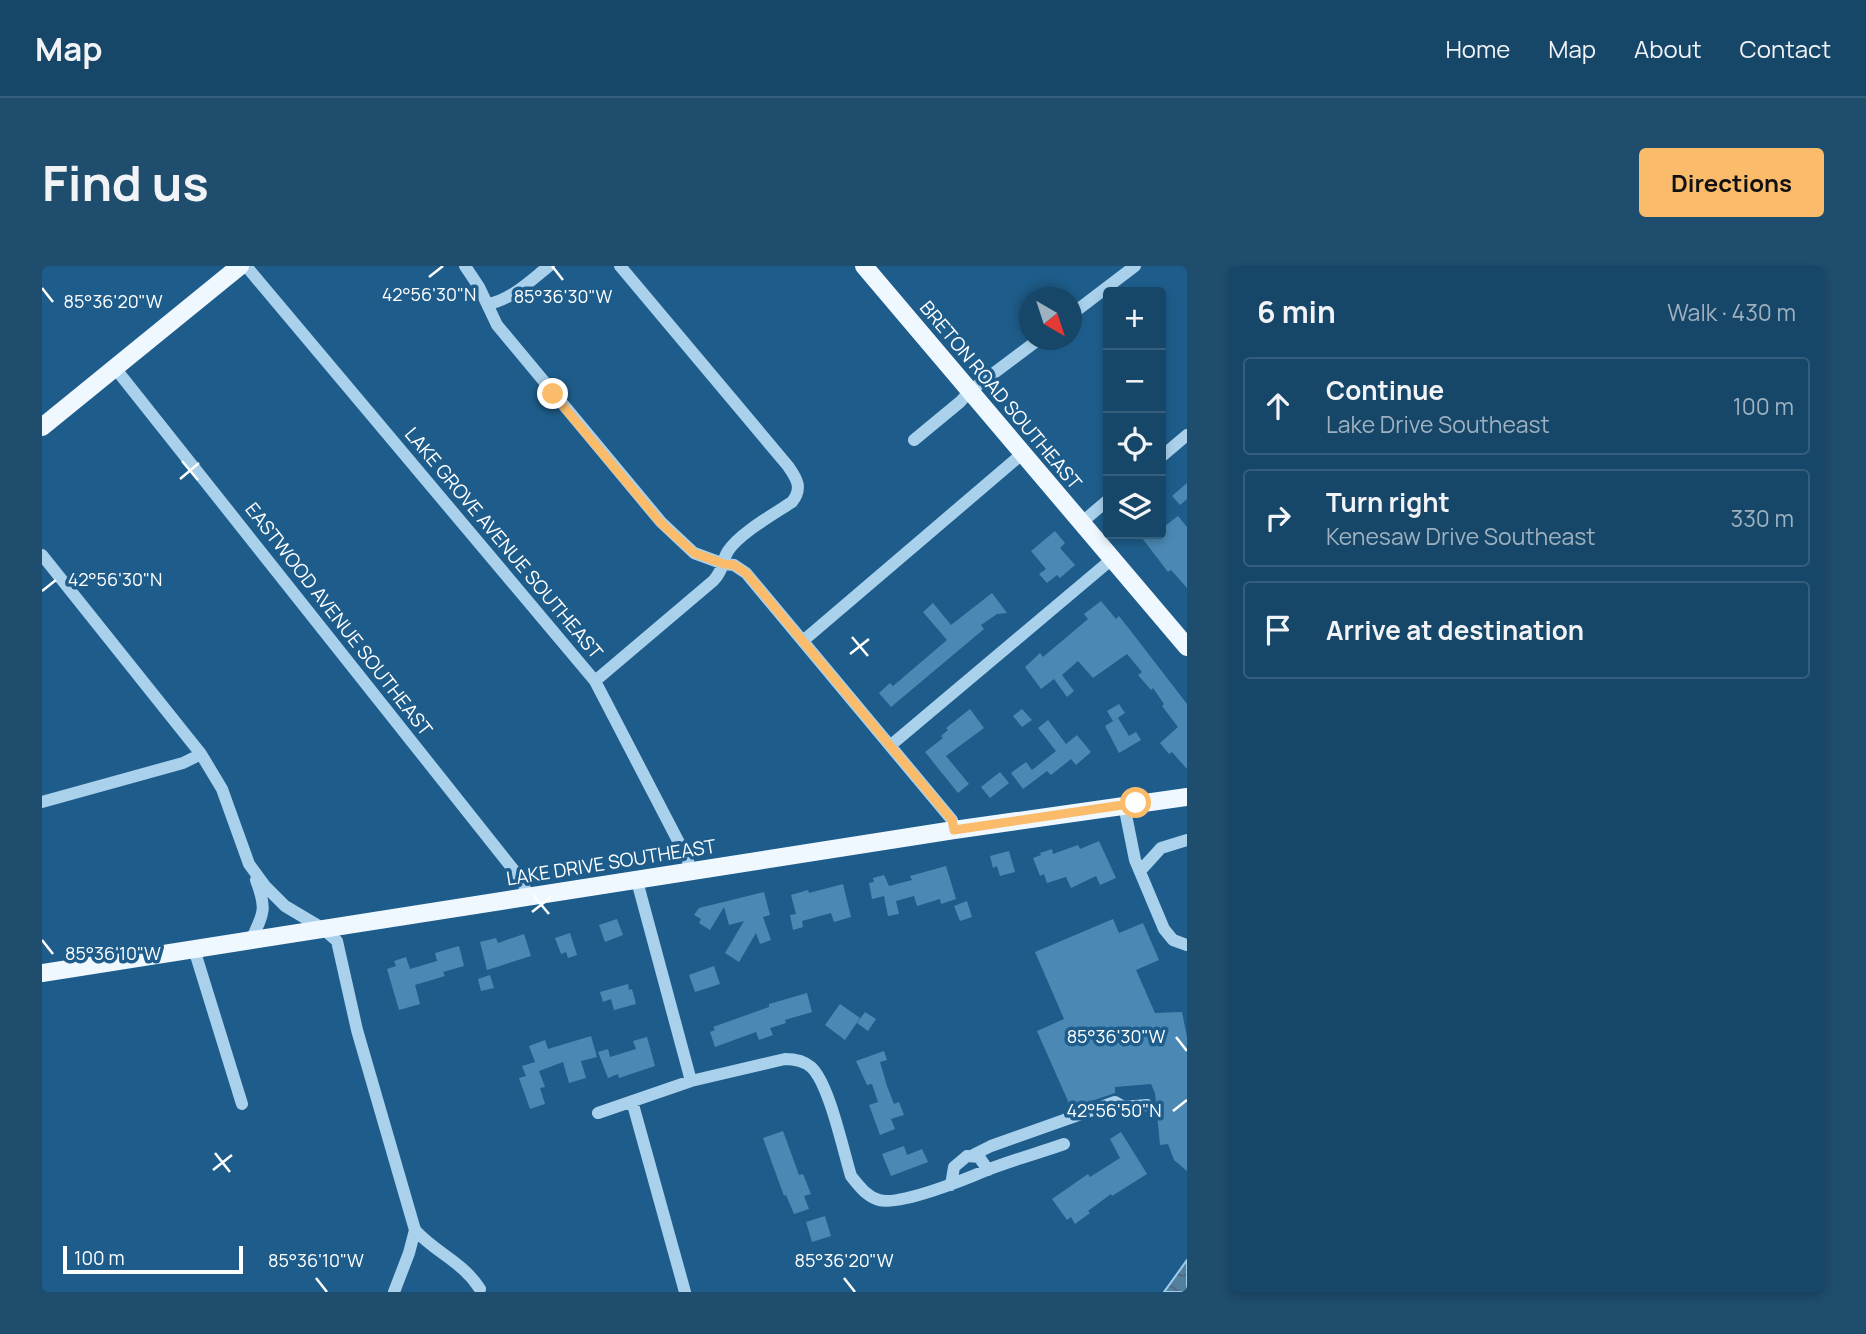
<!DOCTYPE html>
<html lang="en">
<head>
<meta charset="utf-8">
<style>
	:root { --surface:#164668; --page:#1f4d6e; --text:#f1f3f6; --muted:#9eb1c0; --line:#355e7c; --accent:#fabc6a }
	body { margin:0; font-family:Manrope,sans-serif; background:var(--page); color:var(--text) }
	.controls { position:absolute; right:21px; top:21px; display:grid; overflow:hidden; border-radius:7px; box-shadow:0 4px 10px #0003 }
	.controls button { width:63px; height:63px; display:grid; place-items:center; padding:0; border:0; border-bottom:2px solid var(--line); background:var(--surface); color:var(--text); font:35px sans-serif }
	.compass { position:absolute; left:977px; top:21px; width:63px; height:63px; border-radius:50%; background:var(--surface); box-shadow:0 4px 10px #0003; rotate:141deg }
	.scale { position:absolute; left:21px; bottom:18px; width:180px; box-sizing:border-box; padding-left:7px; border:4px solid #fff; border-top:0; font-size:19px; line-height:24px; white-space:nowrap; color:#fff; -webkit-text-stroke:5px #1e5d8b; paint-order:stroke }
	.stop { position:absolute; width:21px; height:21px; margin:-16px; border:5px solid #fabc6a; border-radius:50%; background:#fff }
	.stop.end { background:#fabc6a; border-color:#fff; box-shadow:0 2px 7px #0008 }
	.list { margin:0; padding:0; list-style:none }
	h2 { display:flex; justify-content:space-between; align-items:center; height:91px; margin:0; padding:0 28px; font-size:30px }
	h2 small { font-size:23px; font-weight:400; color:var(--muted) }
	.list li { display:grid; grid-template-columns:46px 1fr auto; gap:21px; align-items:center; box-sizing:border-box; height:98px; margin:0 14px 14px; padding:0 14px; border:2px solid var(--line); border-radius:7px }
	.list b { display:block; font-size:26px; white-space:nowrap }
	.list p { margin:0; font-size:23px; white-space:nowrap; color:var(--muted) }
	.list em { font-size:23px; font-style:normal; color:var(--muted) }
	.icon { flex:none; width:38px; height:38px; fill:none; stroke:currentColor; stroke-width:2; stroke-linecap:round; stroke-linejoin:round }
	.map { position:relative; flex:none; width:1145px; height:1026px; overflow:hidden; border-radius:7px }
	header { display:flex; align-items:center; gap:42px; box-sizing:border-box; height:98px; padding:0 35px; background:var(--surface); border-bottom:2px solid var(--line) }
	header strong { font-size:33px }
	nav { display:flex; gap:38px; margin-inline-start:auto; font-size:24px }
	.intro { display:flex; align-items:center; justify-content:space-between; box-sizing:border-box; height:168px; padding:0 42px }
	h1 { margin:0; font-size:49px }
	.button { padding:18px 32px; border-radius:7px; background:var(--accent); color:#111; font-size:24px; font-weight:700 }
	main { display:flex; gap:42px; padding:0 42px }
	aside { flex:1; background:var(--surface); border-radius:7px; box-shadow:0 4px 10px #0003 }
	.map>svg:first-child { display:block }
	.water { fill:url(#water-waves); stroke:#9eceed; stroke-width:2 }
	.building { fill:#4b89b4 }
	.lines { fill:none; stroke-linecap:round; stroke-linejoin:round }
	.minor { stroke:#aad1ec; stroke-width:12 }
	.major { stroke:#f0f8ff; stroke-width:18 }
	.route { stroke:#fabc6a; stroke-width:9 }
	.ticks { fill:none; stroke:#fff; stroke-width:2.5 }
	.labels { text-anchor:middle; stroke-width:7; stroke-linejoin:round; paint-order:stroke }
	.street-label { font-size:19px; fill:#fff; stroke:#1e5d8b }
	.ticks-label { font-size:18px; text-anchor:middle; fill:#fff; stroke:#1e5d8b; stroke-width:7; stroke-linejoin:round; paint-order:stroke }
</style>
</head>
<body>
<header>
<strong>Map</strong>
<nav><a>Home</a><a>Map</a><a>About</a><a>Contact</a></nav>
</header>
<div class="intro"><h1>Find us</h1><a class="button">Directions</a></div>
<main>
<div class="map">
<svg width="1145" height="1026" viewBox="0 0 1145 1026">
	<defs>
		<pattern id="water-waves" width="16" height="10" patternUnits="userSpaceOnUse" patternTransform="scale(1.75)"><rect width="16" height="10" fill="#5480a0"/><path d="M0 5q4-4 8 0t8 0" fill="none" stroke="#50697a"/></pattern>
	</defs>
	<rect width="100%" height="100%" fill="#1e5d8b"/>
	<path class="water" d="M1145,994V1026H1122Z"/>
	<path class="building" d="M1145,217V233L1138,239L1130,230Z
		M1136,250L1145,261V322L1129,304L1126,306L1097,268H1119V263Z
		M1013,265L1023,277L1018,282L1033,299L1018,312L1015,309L1005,317L997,308L1004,303L989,285Z
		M950,327L965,347L955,348L939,359L942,363L849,441L837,427L848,417L851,420L905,374L881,346L891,337L909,359Z
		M1059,335L1074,353L1077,350L1088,364L1145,438V503L1130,486L1127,488L1118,477L1136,461L1120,440L1122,438L1111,422L1109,424L1096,409L1100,406L1085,388L1051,412L1036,395L1020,409L1032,425L1025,431L1012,413L999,423L983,401L998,387L1001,391L1046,353L1042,348Z
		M1077,438L1083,447L1071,455L1065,445Z
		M928,443L942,462L904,490L927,518L916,527L883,486L901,472L899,470L906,464L904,462Z
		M980,443L990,454L980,461L971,450Z
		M1076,452L1087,470L1094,466L1099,474L1077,487L1063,460Z
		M1006,454L1024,478L1035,469L1049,486L1034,499L1029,493L1009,509L1005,505L981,523L969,507L984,496L990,504L1014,485L996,462Z
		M958,506L967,517L948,532L939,521Z
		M1057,575L1074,612L1058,619L1054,610L1029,622L1024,611L1005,617L1002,608L998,610L991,592L999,589L998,587L1010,583L1011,588L1036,579L1038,583Z
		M967,585L973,606L958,610L955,600L951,602L948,590Z
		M904,600L914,633L899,638L898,633L875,640L872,630L854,635L857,648L846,650L842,630L830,633L827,617L832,616L831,612L842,609L847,620L851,619L870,614L868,610Z
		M801,618L809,651L792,656L789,647L760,655L761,661L751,664L748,649L754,648L749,629L766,624L767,627Z
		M722,626L728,649L721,651L729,674L718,678L714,667L697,696L683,687L702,655L687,659L682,641L668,664L657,657L659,653L652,649L657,642Z
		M925,635L930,651L918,655L912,640Z
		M575,653L581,669L563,676L557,659Z
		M1071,653L1077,667L1101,657L1117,694L1094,704L1113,747L1140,746L1145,771V905L1132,894L1126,878L1118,879L1113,827L1109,818L1073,821V827L1029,842L995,765L1022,753L993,686Z
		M528,667L535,689L526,692L524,686L519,688L513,672Z
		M482,668L489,690L445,704L438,676L454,672L456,677Z
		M417,680L422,700L401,706L403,710L373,719L378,738L357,744L345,703L354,700L352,695L364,691L368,703L395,695L393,687Z
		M672,700L678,718L653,726L647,709Z
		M448,709L452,722L439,725L436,713Z
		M586,718L587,724L590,723L594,738L572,744L569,733L561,736L558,726Z
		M765,727L770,746L743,754L744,757L728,762L731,769L717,774L714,766L673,781L668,766L673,764L671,761L727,741V738Z
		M798,738L818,752L803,774L783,759Z
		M823,746L834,753L826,765L815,757Z
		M549,770L555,791L539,795L544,812L527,817L521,796L497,805L503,821L498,822L503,838L488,843L477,812L484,810L480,800L493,796L487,780L503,774L506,783Z
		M605,771L613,800L577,812L576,808L566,812L556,786L566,783L568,791L594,783L591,775Z
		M842,785L845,794L838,796L845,820L852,838L857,836L862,849L849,853L853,863L838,869L827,839L836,836L830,818L825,819L814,795Z
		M741,865L757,909L761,908L769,928L762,930L767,943L752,948L744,929L742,930L721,872Z
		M1079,866L1105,908L1070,930L1069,928L1046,945L1048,947L1033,958L1029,951L1025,954L1010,933L1046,908L1048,911L1078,892L1068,873Z
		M862,880L865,889L880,883L886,896L849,910L840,888Z
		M783,950L789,970L770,976L764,956Z"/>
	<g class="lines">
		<path class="minor" d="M204,0L553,415L646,594L647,606
			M423,0L437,21L455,59L619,256L652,287L682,298L692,299L704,307L910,554L912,564
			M446,38C469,34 489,14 507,0
			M1030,48L1093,0
			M73,102L482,617L484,631
			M872,174L918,136L928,125L996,74
			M1119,191L1145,169
			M1039,257L1066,234
			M0,289L159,488L180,523L207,598L223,620L243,640L280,662L295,675L315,764L373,964C395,988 420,995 438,1023
			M762,374L980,188
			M553,415L671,315C682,304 679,296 686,285C698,267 732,248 750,236C761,222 755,213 746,200L578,0
			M849,479L1070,293
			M0,536L141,497L159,488
			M1082,539L1093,594L1122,663L1131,674L1145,679
			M1099,604L1119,582L1145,574
			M595,615L649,815
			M209,674C222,647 225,643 214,614
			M152,683L200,838
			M590,835L643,1026
			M556,847L649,815L743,793C752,793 761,794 769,801C787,817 801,884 809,910C817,920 824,930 837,934C858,940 924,913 945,904C970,894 997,887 1022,878
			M931,889L949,880L1073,836L1082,841L1105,839
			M909,919L912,901L925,890L937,891L946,904
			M352,1026L367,987L373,964"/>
		<path class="major" d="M822,0L1145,381
			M0,161L198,0
			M0,707L912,564L1145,531"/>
	</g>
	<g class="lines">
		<path class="route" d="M511,128L619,257L652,287L682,298L692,299L704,307L910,554L912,564L1094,537"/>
	</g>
	<path class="ticks" d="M510,0L521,14M387,11L401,0M0,22L11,36M140,195L156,214M138,213L157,197M0,325L14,314M810,371L826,390M808,388L827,373M491,629L507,648M490,646L509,631M0,674L11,688M1134,771L1145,785M1131,845L1145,834M173,887L188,906M171,904L190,889M274,1012L285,1026M802,1012L813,1026"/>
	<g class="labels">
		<g class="street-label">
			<text transform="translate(959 129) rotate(50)" y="7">BRETON ROAD SOUTHEAST</text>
			<text transform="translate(462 277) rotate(50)" y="7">LAKE GROVE AVENUE SOUTHEAST</text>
			<text transform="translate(297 353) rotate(52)" y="7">EASTWOOD AVENUE SOUTHEAST</text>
			<text transform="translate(569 596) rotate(-9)" y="7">LAKE DRIVE SOUTHEAST</text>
		</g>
	</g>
	<g class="ticks-label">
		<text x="387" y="35">42°56'30"N</text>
		<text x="521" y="37">85°36'30"W</text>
		<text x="71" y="42">85°36'20"W</text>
		<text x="73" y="320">42°56'30"N</text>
		<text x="71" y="694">85°36'10"W</text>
		<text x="1074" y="777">85°36'30"W</text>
		<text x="1072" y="851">42°56'50"N</text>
		<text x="274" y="1001">85°36'10"W</text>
		<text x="802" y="1001">85°36'20"W</text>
	</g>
</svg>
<div class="controls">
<button>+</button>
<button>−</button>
<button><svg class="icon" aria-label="locate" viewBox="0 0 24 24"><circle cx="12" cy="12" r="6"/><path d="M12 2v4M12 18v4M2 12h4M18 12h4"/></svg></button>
<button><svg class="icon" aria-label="layers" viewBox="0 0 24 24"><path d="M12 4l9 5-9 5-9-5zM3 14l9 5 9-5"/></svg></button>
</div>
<svg class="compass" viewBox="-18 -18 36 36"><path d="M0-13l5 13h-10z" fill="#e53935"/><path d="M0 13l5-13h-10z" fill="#9eb1c0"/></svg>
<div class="scale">100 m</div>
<div class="stop" style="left:1094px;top:537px"></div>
<div class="stop end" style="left:511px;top:128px"></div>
</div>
<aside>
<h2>6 min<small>Walk · 430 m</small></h2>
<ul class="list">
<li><svg class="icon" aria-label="ahead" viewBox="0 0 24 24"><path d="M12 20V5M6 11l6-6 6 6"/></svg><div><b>Continue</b><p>Lake Drive Southeast</p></div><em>100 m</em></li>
<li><svg class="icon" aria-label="right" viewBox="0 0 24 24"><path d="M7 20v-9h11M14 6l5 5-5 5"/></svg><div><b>Turn right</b><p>Kenesaw Drive Southeast</p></div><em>330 m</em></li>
<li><svg class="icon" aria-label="arrive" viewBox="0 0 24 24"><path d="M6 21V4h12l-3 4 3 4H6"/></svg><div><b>Arrive at destination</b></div></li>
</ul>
</aside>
</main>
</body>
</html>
